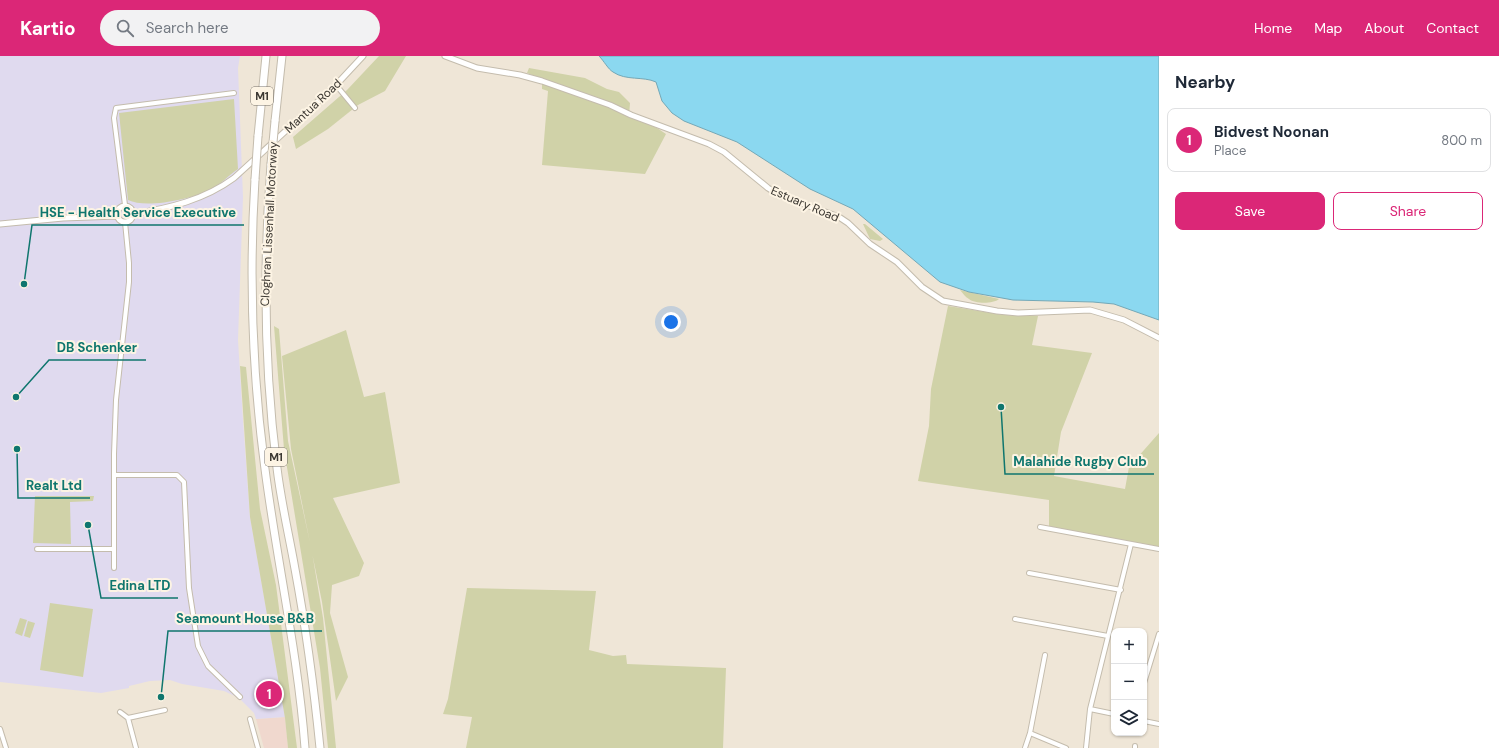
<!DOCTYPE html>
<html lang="en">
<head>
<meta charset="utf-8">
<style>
	:root { --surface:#fff; --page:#f2f2f3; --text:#1f2937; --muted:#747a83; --line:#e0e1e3; --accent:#db2777 }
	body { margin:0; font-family:"DM Sans",sans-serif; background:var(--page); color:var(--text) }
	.controls { position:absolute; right:12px; bottom:12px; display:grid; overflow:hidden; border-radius:8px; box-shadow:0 1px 3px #0004 }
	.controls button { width:36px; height:36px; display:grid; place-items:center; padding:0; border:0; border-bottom:1px solid var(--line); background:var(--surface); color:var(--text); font:20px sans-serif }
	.you { position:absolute; left:671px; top:266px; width:14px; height:14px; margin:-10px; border:3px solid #fff; border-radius:50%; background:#1a73e8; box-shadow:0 0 0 6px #1a73e833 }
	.badge { display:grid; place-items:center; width:26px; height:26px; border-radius:50%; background:var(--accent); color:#fff; font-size:13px; font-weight:700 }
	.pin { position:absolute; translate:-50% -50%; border:2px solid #fff; box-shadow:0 1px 4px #0006 }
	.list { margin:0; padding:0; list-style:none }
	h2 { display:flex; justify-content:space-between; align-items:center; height:52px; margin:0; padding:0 16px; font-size:17px }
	h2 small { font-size:13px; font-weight:400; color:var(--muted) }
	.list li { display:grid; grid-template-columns:26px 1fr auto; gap:12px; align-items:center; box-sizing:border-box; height:64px; margin:0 8px 8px; padding:0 8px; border:1px solid var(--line); border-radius:8px }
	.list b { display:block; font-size:15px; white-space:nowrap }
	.list p { margin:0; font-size:13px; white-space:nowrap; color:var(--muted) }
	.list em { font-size:13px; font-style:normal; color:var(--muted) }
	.actions { display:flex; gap:8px; padding:12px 16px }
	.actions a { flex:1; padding:9px 0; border:1px solid var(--accent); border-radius:8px; text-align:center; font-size:14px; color:var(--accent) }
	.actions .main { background:var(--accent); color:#fff }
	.icon { flex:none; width:22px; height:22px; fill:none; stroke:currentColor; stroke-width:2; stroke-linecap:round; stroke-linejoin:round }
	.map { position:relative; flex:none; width:1159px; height:692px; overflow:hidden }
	header { display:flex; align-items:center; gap:24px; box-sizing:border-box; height:56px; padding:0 20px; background:var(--accent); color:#fff }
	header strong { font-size:19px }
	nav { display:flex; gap:22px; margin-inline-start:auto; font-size:14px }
	.search { width:280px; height:36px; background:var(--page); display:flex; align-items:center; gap:10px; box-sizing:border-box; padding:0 14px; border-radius:22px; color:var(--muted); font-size:15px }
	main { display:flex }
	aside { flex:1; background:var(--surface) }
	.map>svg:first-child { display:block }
	.commercial { fill:#f0d8ce }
	.industrial { fill:#e0daef }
	.green { fill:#d0d2a8 }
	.water { fill:#8bd8f0; stroke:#74a8b7 }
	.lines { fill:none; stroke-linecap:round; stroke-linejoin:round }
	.minor-casing { stroke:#c4bcad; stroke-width:6 }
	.tertiary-casing { stroke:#c4bcad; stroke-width:7 }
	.motorway-casing { stroke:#c4bcad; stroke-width:9 }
	.minor { stroke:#fff; stroke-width:4 }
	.tertiary { stroke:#fff; stroke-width:5 }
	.motorway { stroke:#fff; stroke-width:7 }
	.motorway-bridge-casing { stroke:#c4bcad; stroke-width:9; stroke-linecap:butt }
	.motorway-bridge { stroke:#fff; stroke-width:7 }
	.labels { text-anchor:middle; stroke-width:4; stroke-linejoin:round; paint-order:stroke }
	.shield { fill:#fdf4e4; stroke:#777168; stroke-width:1 }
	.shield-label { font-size:11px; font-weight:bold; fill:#3d3933 }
	.street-label { font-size:12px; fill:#3d3933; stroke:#fdf4e4 }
	.leader { fill:none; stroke:#0f766e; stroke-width:1.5 }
	.callout-dot { fill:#0f766e; stroke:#fdf4e4; stroke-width:1.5 }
	.callout-label { font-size:13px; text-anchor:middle; font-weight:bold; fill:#0f766e; stroke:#fdf4e4; stroke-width:4; stroke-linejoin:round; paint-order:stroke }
</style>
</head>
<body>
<header>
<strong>Kartio</strong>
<div class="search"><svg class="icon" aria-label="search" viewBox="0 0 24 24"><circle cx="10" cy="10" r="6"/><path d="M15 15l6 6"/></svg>Search here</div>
<nav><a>Home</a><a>Map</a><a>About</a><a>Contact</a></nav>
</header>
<main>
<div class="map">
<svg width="1159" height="692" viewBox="0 0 1159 692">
	<rect width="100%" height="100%" fill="#efe6d7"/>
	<path class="commercial" d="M285,661L288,692H264L256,663Z"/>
	<path class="industrial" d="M0,0H240L238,12L243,141L238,284L243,365L250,461L285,661L256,663L254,657L239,642L224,635L182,628L170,624L150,625L129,630V632L101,637L0,626Z"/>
	<path class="green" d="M379,0H406L385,35L358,49L328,73L296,93L293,81L347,34Z
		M529,12L585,22L607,33L619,36L630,47L629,60L657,72L666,78L645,118L542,109L548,35L542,33V23L527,17Z
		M234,43L238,113C229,119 219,130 208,135C190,143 146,153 128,144L119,57Z
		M863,168H865L883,183L880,185L870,183Z
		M960,234L999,243C993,248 975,248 969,243C965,241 963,237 960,234Z
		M948,250L1004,259L1038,260L1032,289L1092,297L1061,376L1054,420L1125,433L1129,411L1159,377V492L1049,471V444L918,425L929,370L931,333Z
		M274,270L279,273L288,385L312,496L323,562L336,692H328L320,612L284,393Z
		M346,274L364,341L385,336L400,427L333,442L364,507L359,520L332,529L330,557L348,621L336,645L322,546L291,393L282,300Z
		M240,310L246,311L260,453L276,529L297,692H288L285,662L250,461Z
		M35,440H94L93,445L70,446L71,488L33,487Z
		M467,532L596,535L589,594L613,600L626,599L627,608L726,612L723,692H466L472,661L443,658L448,643Z
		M50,547L93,553L83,621L40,614Z
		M20,562L27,564L22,580L15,577Z
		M28,565L35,567L30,582L24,580Z"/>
	<path class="water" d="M599,0H1159V264L1114,248L1093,246L1013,244L969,236L940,226L853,153L810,133L737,86L684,65L672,57L662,45L656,26C643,20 626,25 613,16C608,13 604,5 599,0Z"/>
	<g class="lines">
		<defs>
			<path id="minor" d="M336,29L355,52
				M125,149L114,62L116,52L234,37
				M114,419H177L184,426L189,532L198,590L208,610L240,641
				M1040,471L1159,493
				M37,493H114
				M114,512V398L116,344L129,226V207L125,166
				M1029,517L1121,534
				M1015,563L1108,580
				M1144,627L1159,578
				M1090,653L1114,658
				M120,656L128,662
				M250,663L258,692
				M1144,665L1159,668
				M0,673L6,692
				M1030,677L1066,692
				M136,692L128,662L165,654
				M1025,692L1030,677L1045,599
				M1086,692L1090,653L1131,488
				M1135,692V690"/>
			<path id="tertiary" d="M445,0L477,12L520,19L542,25L610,49L631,59L709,88L724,96L768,132L779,139L839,161L848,167L870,188L897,206L922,231L943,245L997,255L1018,257L1090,254L1124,264L1159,282
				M117 158a8 8 0 1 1 16 0a8 8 0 1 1-16 0Z
				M133,158C170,152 204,144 234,122L336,29L363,0
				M0,168L63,162L117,160"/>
			<path id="motorway" d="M275,65L282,0
				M258,80L266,0
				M271,108C263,209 264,310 277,412C281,446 289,479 295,513C306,572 314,632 320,692
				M255,123C249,220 252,316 265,413C277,506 298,598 305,692"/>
		</defs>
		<use href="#minor" class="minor-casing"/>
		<use href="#tertiary" class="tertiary-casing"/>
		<use href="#motorway" class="motorway-casing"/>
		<use href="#minor" class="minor"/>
		<use href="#tertiary" class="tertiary"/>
		<use href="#motorway" class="motorway"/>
		<defs>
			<path id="motorway-bridge" d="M271,108L275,65
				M255,123L258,80"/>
		</defs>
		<use href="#motorway-bridge" class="motorway-bridge-casing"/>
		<use href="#motorway-bridge" class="motorway-bridge"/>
	</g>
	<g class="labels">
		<g class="shield">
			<rect x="251" y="31" width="22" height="18" rx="3"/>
			<rect x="265" y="392" width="22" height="18" rx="3"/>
		</g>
		<g class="shield-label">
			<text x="262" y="44">M1</text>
			<text x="276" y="405">M1</text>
		</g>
		<g class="street-label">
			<text transform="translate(313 50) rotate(-43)" y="4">Mantua Road</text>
			<text transform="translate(805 148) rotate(23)" y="4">Estuary Road</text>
			<text transform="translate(269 168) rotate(-87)" y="4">Cloghran Lissenhall Motorway</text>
		</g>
	</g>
	<path class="leader" d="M24 228L32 169H244M16 341L49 304H146M1001 351L1005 418H1154M17 393L18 442H90M88 469L101 542H178M161 641L168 575H322"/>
	<g class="callout-dot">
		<circle cx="24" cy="228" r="4"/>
		<circle cx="16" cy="341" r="4"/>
		<circle cx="1001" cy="351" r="4"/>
		<circle cx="17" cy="393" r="4"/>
		<circle cx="88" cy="469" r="4"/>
		<circle cx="161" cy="641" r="4"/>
	</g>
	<g class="callout-label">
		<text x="138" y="161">HSE - Health Service Executive</text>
		<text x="97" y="296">DB Schenker</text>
		<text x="1080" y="410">Malahide Rugby Club</text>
		<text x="54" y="434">Realt Ltd</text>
		<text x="140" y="534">Edina LTD</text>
		<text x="245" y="567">Seamount House B&amp;B</text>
	</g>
</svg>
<div class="controls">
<button>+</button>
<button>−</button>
<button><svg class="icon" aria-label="layers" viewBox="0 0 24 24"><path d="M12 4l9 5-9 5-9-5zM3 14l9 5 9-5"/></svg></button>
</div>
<div class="you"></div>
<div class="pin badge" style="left:269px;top:638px">1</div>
</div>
<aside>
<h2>Nearby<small></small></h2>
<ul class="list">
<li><span class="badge">1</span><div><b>Bidvest Noonan</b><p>Place</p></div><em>800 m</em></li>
</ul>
<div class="actions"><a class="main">Save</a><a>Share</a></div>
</aside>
</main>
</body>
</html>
